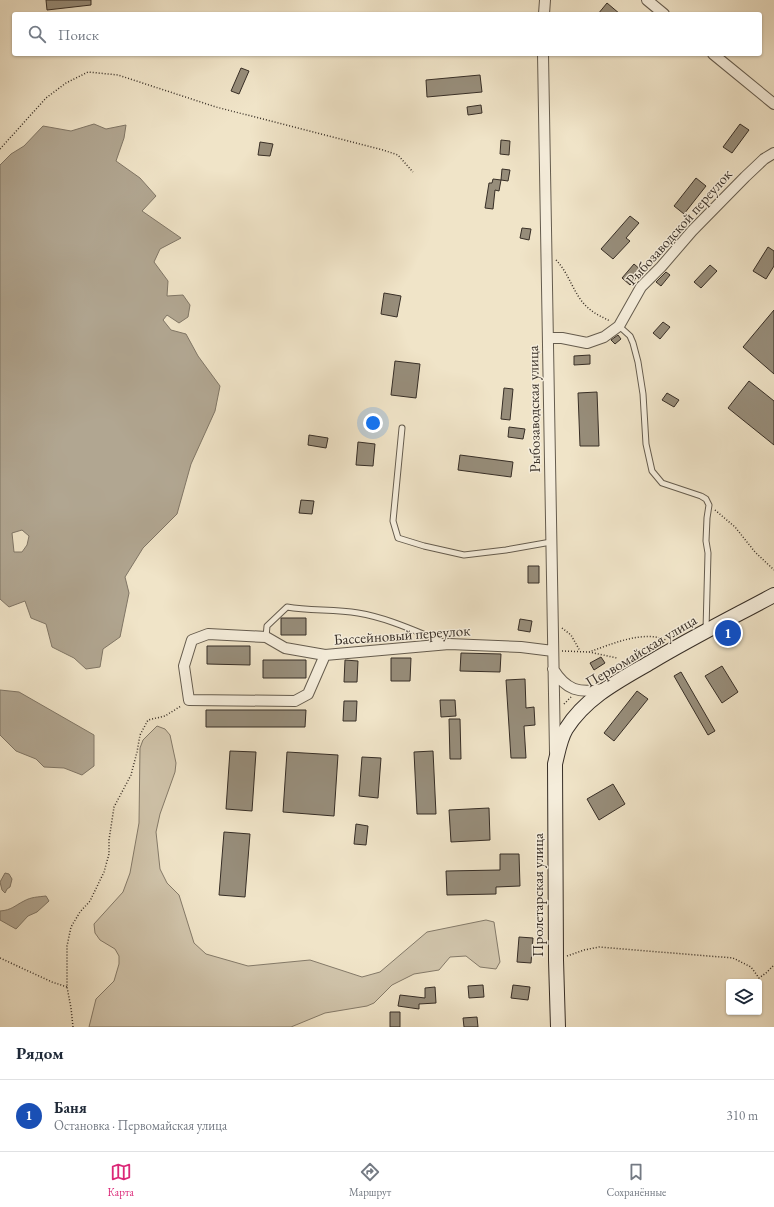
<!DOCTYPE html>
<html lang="ru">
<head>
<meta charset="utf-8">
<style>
	:root { --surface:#fff; --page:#f2f2f3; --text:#1f2937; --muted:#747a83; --line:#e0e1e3; --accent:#db2777 }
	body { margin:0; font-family:"EB Garamond",serif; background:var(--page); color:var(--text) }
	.controls { position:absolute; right:12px; bottom:12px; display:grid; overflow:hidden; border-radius:4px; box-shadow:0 1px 3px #0004 }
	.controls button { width:36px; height:36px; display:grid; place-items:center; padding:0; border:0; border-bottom:1px solid var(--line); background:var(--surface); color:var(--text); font:20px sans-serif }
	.you { position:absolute; left:373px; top:423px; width:14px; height:14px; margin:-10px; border:3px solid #fff; border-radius:50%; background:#1a73e8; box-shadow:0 0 0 6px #1a73e833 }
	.badge { display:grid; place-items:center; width:26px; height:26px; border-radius:50%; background:var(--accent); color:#fff; font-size:13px; font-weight:700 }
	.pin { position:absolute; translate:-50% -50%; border:2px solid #fff; box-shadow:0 1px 4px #0006 }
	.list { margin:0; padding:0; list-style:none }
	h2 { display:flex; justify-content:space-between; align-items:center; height:52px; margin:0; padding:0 16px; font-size:17px }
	h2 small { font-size:13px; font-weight:400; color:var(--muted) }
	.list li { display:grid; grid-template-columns:26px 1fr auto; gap:12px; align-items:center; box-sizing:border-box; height:72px; padding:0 16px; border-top:1px solid var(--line) }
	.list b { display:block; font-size:15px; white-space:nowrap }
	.list p { margin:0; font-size:13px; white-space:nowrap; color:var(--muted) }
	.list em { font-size:13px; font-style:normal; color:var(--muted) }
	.icon { flex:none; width:22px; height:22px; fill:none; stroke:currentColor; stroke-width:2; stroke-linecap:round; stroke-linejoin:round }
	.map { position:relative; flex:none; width:774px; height:1027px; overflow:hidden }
	.search { position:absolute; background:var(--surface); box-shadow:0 1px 3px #0004; left:12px; right:12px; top:12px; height:44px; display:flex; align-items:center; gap:10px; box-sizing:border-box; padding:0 14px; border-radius:4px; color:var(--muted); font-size:15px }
	.sheet { height:124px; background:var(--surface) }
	nav { display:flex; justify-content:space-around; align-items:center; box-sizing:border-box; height:56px; border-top:1px solid var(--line); background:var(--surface); font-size:11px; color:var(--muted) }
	nav a { display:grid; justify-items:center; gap:2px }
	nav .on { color:var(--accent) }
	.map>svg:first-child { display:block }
	.green { fill:#d1c5ac; stroke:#847a69 }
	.water { fill:#b1a691; stroke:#807666; fill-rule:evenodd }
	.building { fill:#978d7a; stroke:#372e26 }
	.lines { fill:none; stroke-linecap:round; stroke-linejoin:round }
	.lane-casing { stroke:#655c4e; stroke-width:7 }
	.street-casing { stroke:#655c4e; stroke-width:12 }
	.secondary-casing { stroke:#372e26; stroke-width:16 }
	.path { stroke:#372e26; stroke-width:1.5; stroke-dasharray:1 2; stroke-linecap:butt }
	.lane { stroke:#f5eddb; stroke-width:5 }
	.street { stroke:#f5eddb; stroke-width:10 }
	.secondary { stroke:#f5eddb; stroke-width:14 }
	.labels { text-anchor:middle; stroke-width:3; stroke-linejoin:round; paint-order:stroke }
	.street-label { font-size:15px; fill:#372e26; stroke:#f5eddb }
</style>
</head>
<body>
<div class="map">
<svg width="774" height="1027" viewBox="0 0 774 1027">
	<rect width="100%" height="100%" fill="#f0e4c8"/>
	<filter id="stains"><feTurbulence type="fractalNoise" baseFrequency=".005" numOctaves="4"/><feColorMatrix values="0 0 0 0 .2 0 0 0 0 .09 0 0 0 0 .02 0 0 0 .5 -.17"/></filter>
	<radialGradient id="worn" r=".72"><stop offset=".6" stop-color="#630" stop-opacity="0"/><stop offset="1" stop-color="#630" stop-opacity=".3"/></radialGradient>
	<path class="green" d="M157,726L165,729L170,735L176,763L175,772L160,814L156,832L160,869L167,883L179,895L194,943L206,954L248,966L310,960L362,977L380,972L427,932L486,920L494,922L500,962L496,969L480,967L466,956L450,957L439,970L414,974L392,985L374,1003L367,1006L325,1013L291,1027H89L96,999L114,981L119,964V956L115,949L100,940L95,933L94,924L123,892L130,873L139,823L140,748L143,740Z"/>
	<path class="water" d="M94,124L106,129L126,125L124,138L116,161L140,178L156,196L142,211L181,238L160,249L154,262L168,281L167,296L183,295L190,305L188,317L179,323L167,315L163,320L171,330L186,334L198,356L220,386L215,411L191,464L177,514L143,548L125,577L129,593L120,637L103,649L100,667L86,669L74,658L52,647L46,624L31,618L25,601L9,607L0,599V165L11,154L24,146L43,126L71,131ZM22,530L29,536L27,545L22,552H14L12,533Z
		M0,690L19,692L94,735V766L82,775L64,768L44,767L36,759L16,751L0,735Z
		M5,873L9,874L12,879L10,887L7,889L5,893L2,890L0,882Z
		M46,896L49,901L37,912L28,916L16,929L0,920V911C12,910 14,906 24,901C31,897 38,897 46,896Z"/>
	<path class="building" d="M46,0H91V5L47,10Z
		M607,3L620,14H598Z
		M241,68L249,71L239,94L231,91Z
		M480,75L482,92L427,97L426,80Z
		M481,105L482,113L468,115L467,107Z
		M740,124L749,130L732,153L723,147Z
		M501,140L510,141L509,155L500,154Z
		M260,142L273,144L270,156L258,155Z
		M502,169L510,170L508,181L501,180Z
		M696,178L706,186L684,214L674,206Z
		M493,179L501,180L499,191L495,190L493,209L485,208L489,183H492Z
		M630,216L639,223L626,238L630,241L613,259L601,249Z
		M522,228L531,229L529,240L520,238Z
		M768,247L774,251V266L766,279L753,271Z
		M634,264L642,271L630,285L622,278Z
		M710,265L717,271L701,288L694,282Z
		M666,272L670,275L661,286L656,282Z
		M384,293L401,296L397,317L381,314Z
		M774,310V374L743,347Z
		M663,322L670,327L660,339L653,333Z
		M618,335L621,339L615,344L611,340Z
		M590,355V364L574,365V356Z
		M395,361L420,364L416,398L391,395Z
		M749,381L774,401V445L728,408Z
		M504,388L513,389L510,420L501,419Z
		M597,392L599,446H580L578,393Z
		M667,393L679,400L674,407L662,400Z
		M509,427L525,429L523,439L508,437Z
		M309,435L328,438L326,448L308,445Z
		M358,442L375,444L373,466L356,465Z
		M460,455L513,462L511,477L458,470Z
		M301,500L314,501L312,514L299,513Z
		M528,566H539V583H528Z
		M306,618V635H281V618Z
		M520,619L532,621L530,632L518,630Z
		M207,646H250V665L207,664Z
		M461,653L501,654L500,672L460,671Z
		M601,657L605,663L594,670L590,663Z
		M391,658H411L410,681H391Z
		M263,660H306V678H263Z
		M345,660L358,661L357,682H344Z
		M722,666L738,692L722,703L705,676Z
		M681,672L715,731L708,735L674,676Z
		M525,679L526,708L534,707L535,725L524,726L526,758H511L506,680Z
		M637,691L648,699L614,741L604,733Z
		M440,700H455L456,716L441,717Z
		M344,701H357L356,721H343Z
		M206,710H306L305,727H206Z
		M449,719H460L461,759H450Z
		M230,751L256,752L252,811L226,809Z
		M433,751L436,814H417L414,752Z
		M287,752L338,755L334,816L283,812Z
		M362,757L381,758L378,798L359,796Z
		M613,784L625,804L599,820L587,799Z
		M489,808L490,840L451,842L449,810Z
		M356,824L368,826L366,845L354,844Z
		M224,832L250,834L245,897L219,895Z
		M500,854H519L520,886L496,887V894L447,895L446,871L500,870Z
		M519,937L533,938L531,963L517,962Z
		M483,985L484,997L469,998L468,986Z
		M513,985L530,987L528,1000L511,998Z
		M435,987L436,1003L419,1004V1009L398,1006L400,995L425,998V988Z
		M390,1012H400V1027H390Z
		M477,1017L478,1027H464L463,1018Z"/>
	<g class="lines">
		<defs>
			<path id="lane" d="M619,326L630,336L633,343L638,362L643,394L646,444L652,471L662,483L701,496L706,499L709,505L707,518L706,541L708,553L706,630
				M402,428L393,521L398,538L424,546L464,555L506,550L551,542
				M266,637L267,626L287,607C310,611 334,609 358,613C388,618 415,631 443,642"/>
			<path id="street" d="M647,0L664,14
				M544,14L545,0
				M543,54L555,752
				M713,54L774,104
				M548,338H562L587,343L604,337L619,326L641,287L661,267L692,231L745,177L764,159L774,153
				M325,655L285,648L266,637L208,634L192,640L184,666L189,700L295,701L308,694L325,655L449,644L521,647L553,651
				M553,669C566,690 579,694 603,689"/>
			<path id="secondary" d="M558,1027L556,960L555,764C558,752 560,739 566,729C586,697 620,680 651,662C691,638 733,617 774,595"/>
		</defs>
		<use href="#lane" class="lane-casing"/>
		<use href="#street" class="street-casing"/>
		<use href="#secondary" class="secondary-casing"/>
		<path class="path" d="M0,149L46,98L66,83L88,72L118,75L216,107L383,150L398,155L413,172
			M556,260C569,273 573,293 586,306C593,313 602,317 610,321
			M715,510L735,527L755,552L774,570
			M562,628L571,635L580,651
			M562,651L589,652L617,658
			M589,652C612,644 643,630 666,640
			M564,704L571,697
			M567,956L584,950L599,947L733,958L751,967L759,978L766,973L774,965
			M0,958L52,982L67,987
			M73,1027L71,1008L67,987V946L71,927L80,912L90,901L104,872L109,854V840L114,807L131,775L137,752L140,735L148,720L165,716L181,706"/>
		<use href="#lane" class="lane"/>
		<use href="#street" class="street"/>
		<use href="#secondary" class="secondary"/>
	</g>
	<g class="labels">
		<g class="street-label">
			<text transform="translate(679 227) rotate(-48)" y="5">Рыбозаводской переулок</text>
			<text transform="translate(534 409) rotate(-91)" y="5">Рыбозаводская улица</text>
			<text transform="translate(402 635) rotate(-4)" y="5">Бассейновый переулок</text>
			<text transform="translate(641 651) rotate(-31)" y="5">Первомайская улица</text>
			<text transform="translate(538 895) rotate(-90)" y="5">Пролетарская улица</text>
		</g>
	</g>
	<rect width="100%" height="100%" filter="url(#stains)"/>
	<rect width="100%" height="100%" fill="url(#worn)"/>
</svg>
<div class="controls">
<button><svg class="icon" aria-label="layers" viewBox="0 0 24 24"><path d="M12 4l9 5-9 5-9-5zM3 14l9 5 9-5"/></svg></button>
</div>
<div class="you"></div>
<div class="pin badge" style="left:728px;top:633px;background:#1a4fb4">1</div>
<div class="search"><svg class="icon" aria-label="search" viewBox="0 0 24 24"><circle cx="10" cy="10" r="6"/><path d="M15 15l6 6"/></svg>Поиск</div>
</div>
<section class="sheet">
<h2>Рядом<small></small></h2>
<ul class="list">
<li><span class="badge" style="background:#1a4fb4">1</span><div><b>Баня</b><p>Остановка · Первомайская улица</p></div><em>310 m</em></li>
</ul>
</section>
<nav>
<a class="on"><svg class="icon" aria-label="map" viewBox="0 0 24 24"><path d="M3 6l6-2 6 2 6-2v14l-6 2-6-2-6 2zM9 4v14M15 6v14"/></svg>Карта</a>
<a><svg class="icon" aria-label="directions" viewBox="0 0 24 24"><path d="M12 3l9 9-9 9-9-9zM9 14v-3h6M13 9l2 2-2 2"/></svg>Маршрут</a>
<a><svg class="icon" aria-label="saved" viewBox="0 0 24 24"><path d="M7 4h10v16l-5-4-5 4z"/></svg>Сохранённые</a>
</nav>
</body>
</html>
